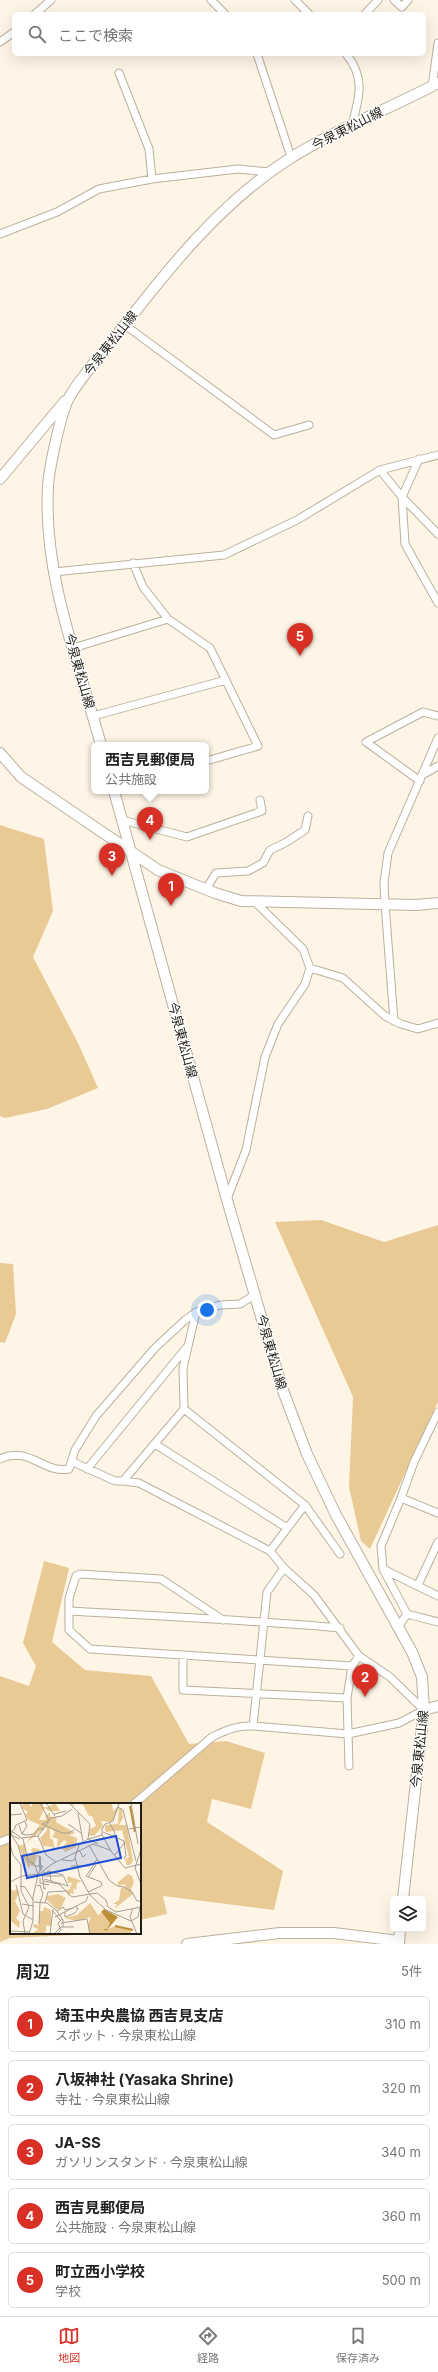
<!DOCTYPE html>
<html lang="ja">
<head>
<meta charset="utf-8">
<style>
	:root { --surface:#fff; --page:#f6f6f6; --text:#222; --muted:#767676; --line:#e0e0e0; --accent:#d93025 }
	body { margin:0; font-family:Inter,"Noto Sans JP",sans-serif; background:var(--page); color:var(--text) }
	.controls { position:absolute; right:12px; bottom:12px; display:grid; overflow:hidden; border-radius:6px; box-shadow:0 4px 16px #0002 }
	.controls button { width:36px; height:36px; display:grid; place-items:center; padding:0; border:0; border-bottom:1px solid var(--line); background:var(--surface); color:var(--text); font:20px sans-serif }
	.you { position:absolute; left:207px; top:1310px; width:14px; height:14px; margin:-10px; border:3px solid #fff; border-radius:50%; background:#1a73e8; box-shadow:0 0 0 6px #1a73e833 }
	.badge { display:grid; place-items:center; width:26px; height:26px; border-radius:50%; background:var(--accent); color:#fff; font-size:13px; font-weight:700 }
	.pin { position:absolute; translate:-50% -33px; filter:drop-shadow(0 1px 2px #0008) }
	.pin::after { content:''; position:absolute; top:21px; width:14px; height:12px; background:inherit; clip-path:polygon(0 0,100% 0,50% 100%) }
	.popup { position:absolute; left:91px; top:742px; width:118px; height:52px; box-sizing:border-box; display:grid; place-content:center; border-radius:6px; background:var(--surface); filter:drop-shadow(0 1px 3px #0005); font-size:13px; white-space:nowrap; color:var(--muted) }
	.popup b { font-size:15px; color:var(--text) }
	.popup::after { content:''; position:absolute; left:50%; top:100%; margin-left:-8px; border:8px solid transparent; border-top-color:var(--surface) }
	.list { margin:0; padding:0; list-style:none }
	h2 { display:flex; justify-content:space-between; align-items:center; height:52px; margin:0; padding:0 16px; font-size:17px }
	h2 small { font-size:13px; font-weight:400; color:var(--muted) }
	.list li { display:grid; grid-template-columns:26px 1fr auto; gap:12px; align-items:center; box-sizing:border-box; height:56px; margin:0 8px 8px; padding:0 8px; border:1px solid var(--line); border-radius:6px }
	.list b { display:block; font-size:15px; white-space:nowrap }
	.list p { margin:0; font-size:13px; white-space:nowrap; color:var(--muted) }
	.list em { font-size:13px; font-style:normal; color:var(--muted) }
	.icon { flex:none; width:22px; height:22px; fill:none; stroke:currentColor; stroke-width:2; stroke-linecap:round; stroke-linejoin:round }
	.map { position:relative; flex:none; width:438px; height:1944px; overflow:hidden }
	.search { position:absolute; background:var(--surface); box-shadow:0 4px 16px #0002; left:12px; right:12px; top:12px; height:44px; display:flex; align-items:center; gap:10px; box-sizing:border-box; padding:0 14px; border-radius:6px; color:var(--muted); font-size:15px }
	.sheet { height:372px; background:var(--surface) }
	nav { display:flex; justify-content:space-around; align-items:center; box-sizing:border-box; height:56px; border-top:1px solid var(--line); background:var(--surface); font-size:11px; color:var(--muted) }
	nav a { display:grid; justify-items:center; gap:2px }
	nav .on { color:var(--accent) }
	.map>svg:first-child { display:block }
	.green { fill:#e9ca95 }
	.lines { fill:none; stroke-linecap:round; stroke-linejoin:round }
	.street-casing { stroke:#bbb09e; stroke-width:9 }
	.secondary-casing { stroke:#bbb09e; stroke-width:12 }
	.street { stroke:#fff; stroke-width:7 }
	.secondary { stroke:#fff; stroke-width:10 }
	.labels { text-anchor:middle; stroke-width:3; stroke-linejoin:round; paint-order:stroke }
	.street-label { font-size:13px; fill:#221e17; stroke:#fff }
	.inset-river { fill:none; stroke:#be8f36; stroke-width:2 }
	.inset-road { fill:none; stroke:#a69f93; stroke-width:1 }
	.view { fill:#1d4ed8; fill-opacity:0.15; stroke:#1d4ed8; stroke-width:2 }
	.inset-edge { fill:none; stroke:#221e17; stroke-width:2 }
</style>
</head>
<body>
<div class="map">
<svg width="438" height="1944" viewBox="0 0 438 1944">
	<rect width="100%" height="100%" fill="#fef5e6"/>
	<path class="green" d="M0,825L44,839L53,911L33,957L78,1043L98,1088L47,1109L5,1118L0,1116Z
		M321,1220L384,1242L438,1225V1402L370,1549L361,1541L349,1487L353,1397L275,1222Z
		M0,1263L13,1264L16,1314L5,1343L0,1342Z
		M44,1561L69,1568L52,1642L85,1670L151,1676L189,1744L226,1741L265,1753L251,1809L212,1799L207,1822L283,1871L274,1910L163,1896L167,1914L140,1920V1804H11V1933H85L75,1935L10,1938L0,1942V1676L29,1686L36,1666L23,1643Z"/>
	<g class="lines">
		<defs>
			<path id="street" d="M211,0L225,14
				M295,0L309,14
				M394,0L402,7L408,0
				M35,14L51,0
				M365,14L378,0
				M0,42L14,32
				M257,54L291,157
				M346,54C366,77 359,99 352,125
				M119,73L149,149L152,179
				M432,87L438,43
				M0,234L57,212L99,189L152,179L238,169L269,172
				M125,325L274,435L309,425
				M419,459L402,497L438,534
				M380,470L402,497L405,544L438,603
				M133,563L143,587L168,619L210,648L258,746L206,761
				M54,572L224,555L297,520L380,470L438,455
				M73,648L168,619
				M93,716L226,680
				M424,774L438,766
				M420,781L366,742L423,712L438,716
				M122,820L187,837L262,811L260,800
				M206,889L216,873L248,871L263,863L270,850L285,843L305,830L308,816
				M310,968L343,978L385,1016L401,1024L418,1029L438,1023
				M394,1021L385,904L384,883L388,853L438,738
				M227,1199L246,1150L265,1057L278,1024L305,984L310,968L303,949L254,901
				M184,1409L305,1505
				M438,1412L414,1462L401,1498L438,1513
				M155,1444L287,1528
				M0,1459C29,1445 43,1474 69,1469L75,1450L96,1416L155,1348L184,1321L196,1312L220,1305L240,1304L256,1294
				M73,1462L115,1481H123L184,1409L183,1368L196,1312
				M87,1469L186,1348
				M123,1481L139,1483L270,1551L284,1568
				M270,1551L305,1505L340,1554
				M383,1569L381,1546L401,1498
				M418,1585L438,1542
				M438,1596L383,1569L407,1614L438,1622
				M69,1611V1630L90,1649L352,1666L359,1656
				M223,1620L161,1579L80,1574L76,1576L69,1598V1611C159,1616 250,1620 340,1628
				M398,1627L407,1614
				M183,1655V1690L347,1698
				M349,1766L347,1698L352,1666
				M134,1804L212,1737C226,1730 238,1725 253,1726L348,1734L399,1723L424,1710L390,1677L359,1656L314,1595L284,1568L267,1592L253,1726
				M0,1842L11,1838"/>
			<path id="secondary" d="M0,479L65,401
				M101,745C78,661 43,575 48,487C49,469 61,410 70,396C83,374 101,355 117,335C167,270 220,203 289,159C336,129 389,109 438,83
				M0,753L21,777L158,870L215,893L241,901L416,905L438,903
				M114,791L227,1200L282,1388L307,1454L336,1515L412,1652L422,1677L424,1710L403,1899
				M424,1710L438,1706
				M187,1944L280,1933H334L399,1941
				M399,1944L400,1929"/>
		</defs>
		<use href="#street" class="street-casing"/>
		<use href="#secondary" class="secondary-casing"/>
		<use href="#street" class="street"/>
		<use href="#secondary" class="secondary"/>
	</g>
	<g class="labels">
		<g class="street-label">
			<text transform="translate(347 128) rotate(-27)" y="5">今泉東松山線</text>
			<text transform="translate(110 343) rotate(-52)" y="5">今泉東松山線</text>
			<text transform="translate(80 671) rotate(74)" y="5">今泉東松山線</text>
			<text transform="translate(183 1040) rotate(75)" y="5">今泉東松山線</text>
			<text transform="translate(272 1352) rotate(74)" y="5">今泉東松山線</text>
			<text transform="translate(419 1749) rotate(-84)" y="5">今泉東松山線</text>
		</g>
	</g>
	<g transform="translate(10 1803)">
		<rect width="131" height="131" fill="#fef5e6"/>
		<path d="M13,0H18L22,4V0H33V4H38L45,0L50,8H39L35,5L29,17H36L35,9L37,12L40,9V13L43,15L47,13L46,19L65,30L59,32L67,35L66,44L55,49L52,45L57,39L54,37L47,45L48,36L42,34L45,29L40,25V35L43,37L45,47L41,48L43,44L33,43L30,35L37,27L36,24L16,40L30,22L19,17L15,12L18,9L12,5ZM62,0H102L103,8L108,4L110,5L112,7L113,15L109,22H117L123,58L121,61L117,63L115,57L119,54L112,27L96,29L95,26V22L108,21L109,5L102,19L91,18L93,23L84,33L79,32L80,26L86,23L82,13H79L73,2L65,0L63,4ZM15,41L16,52L23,50L21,47L23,45L29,46L30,49L25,52H31L27,53L24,64L20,62L19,66L8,43ZM118,71L122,73L124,79L121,86L123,91L104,106L107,101H103L109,97L111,85L116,84L114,81L109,83L107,80ZM57,73L72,78L67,80L66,87L63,85L64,91L60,90L59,94L56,88L60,86L62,79L58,80ZM0,86L4,88L8,86L9,90L5,98L10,108L6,115L10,119L9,125L0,117ZM48,91L56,95L50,106H46L36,96L37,93ZM80,100L88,112L91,110L100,120L97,126L106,123L122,126L120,131H79L78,120L81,114L67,118L54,115L67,112ZM34,104L41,107V123L29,122V108H33ZM24,121L36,123V128L34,131H22L28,126L23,124Z" fill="#e9ca95"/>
		<path d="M94,106L108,114L96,128L93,126H97L100,120L91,109Z" fill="#be8f36"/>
		<path class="inset-river" d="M120,3L125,29M105,123L123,127"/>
		<path class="inset-road" d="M30,0L39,17M36,0L45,13M59,0L80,21L78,36M121,0L128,41M108,4L113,7L126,58M68,10L73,39M44,11L56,8M0,12L12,11M39,18L32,21L52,30H59L64,27M100,20L105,30L103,33M58,21L71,30M9,22L12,31L17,32L24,31L28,26H34M119,26L131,24M0,27L13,36L18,57L25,62L28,72L23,94V118L19,131M3,27L1,32L10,36M4,27L6,22L17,17L10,0M93,29L114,38L116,53L114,56M0,30L8,42L16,73M12,31L17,23L15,19M92,32L101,48M12,35L28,33M79,36L92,32V26L95,21L103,18L109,0M0,41L3,52L11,62V88L19,104L13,118L15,131M88,41L78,36L69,42L65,54L70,74L80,92L96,107L121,118M79,42L99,77L107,83L114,84L122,89L127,98H131M131,46L125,65L131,81M69,47L73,54L76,51M105,52L115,39M29,53L30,68M52,57L63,58L65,55M46,59L36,52L28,33L41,15L52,13L62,6M30,61V53L31,67M25,63H33L28,71M61,63H80L87,57M33,69L40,71L41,78M32,70L34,86L36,85M33,73H52M76,73L91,79L92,83M76,73L86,59M78,74L86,62M30,75V80L39,82M34,76L58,83L53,72L38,68L37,71M33,78L49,81L62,94L87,90L96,97L98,104L106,109L131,104M0,79L12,73L29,71L42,61L83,41L100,47L115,65L131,61M6,82L13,111L23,117M10,83L15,84L23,97M27,83L30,82L33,91L30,99M78,89L91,83M24,99L37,100L46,107L53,117V124M35,100L38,89L57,88M12,101L24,103M123,105L120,114L127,131M43,108L51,118M47,108L53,104L55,107L63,105M55,109V114L65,110L68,106L66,103M45,114L76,98L78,93M121,118L128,114L130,104M51,120L77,116L80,131M29,121L30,99M0,128L20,129M40,131L43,106M44,131L51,124H64M47,131L51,127L48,120L52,116"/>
		<path class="view" d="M106,33L111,55L17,75L12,53Z"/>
		<rect width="131" height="131" class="inset-edge"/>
	</g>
</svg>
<div class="controls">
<button><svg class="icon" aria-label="layers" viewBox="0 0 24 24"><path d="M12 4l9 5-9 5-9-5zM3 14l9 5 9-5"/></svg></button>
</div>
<div class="you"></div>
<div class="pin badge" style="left:171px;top:906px">1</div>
<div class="pin badge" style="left:365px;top:1697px">2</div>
<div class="pin badge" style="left:112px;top:876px">3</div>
<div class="pin badge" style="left:150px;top:840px">4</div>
<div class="popup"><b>西吉見郵便局</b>公共施設</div>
<div class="pin badge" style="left:300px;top:656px">5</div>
<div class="search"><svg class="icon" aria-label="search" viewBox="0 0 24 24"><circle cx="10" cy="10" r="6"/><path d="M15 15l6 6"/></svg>ここで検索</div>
</div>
<section class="sheet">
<h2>周辺<small>5件</small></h2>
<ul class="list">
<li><span class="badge">1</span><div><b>埼玉中央農協 西吉見支店</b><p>スポット · 今泉東松山線</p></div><em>310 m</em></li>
<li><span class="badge">2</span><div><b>八坂神社 (Yasaka Shrine)</b><p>寺社 · 今泉東松山線</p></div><em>320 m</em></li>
<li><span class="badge">3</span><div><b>JA-SS</b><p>ガソリンスタンド · 今泉東松山線</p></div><em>340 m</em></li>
<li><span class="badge">4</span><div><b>西吉見郵便局</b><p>公共施設 · 今泉東松山線</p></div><em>360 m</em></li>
<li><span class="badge">5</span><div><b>町立西小学校</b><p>学校</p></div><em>500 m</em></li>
</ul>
</section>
<nav>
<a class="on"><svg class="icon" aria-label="map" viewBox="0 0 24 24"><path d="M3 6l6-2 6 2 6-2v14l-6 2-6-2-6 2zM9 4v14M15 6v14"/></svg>地図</a>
<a><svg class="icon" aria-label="directions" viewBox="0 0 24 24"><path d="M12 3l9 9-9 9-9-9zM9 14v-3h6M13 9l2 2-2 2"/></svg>経路</a>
<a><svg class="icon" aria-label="saved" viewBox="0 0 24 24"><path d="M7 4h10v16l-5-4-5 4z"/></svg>保存済み</a>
</nav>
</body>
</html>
